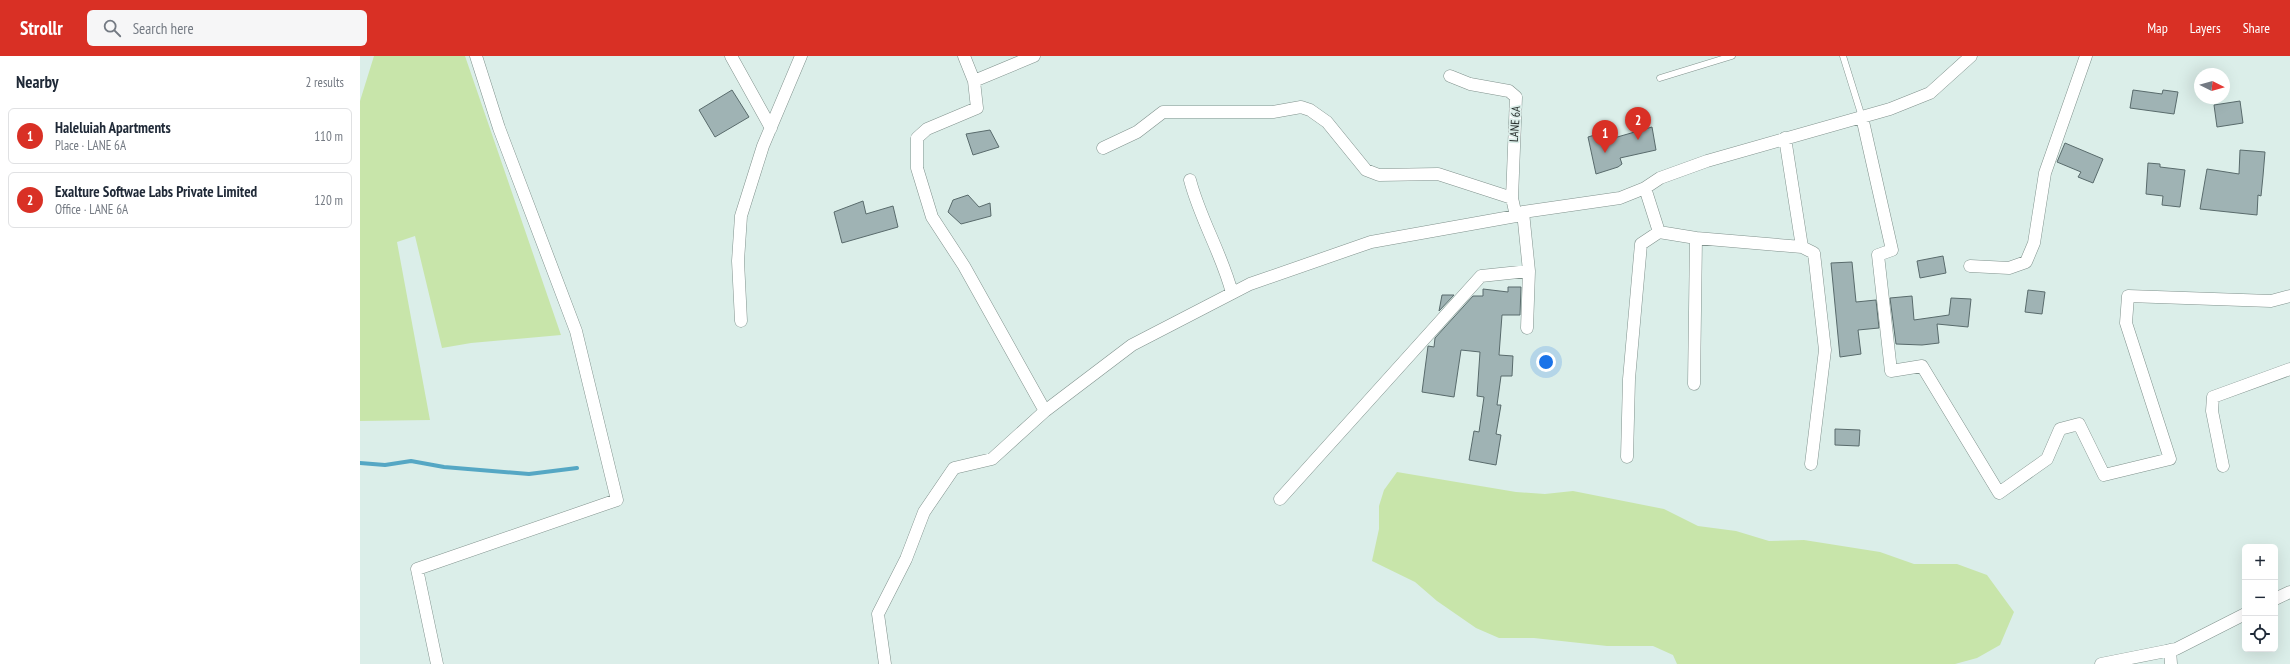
<!DOCTYPE html>
<html lang="en">
<head>
<meta charset="utf-8">
<style>
	:root { --surface:#fff; --page:#f6f6f7; --text:#1f2937; --muted:#747a83; --line:#e0e1e3; --accent:#d93025 }
	body { margin:0; font-family:"PT Sans Narrow",sans-serif; background:var(--page); color:var(--text) }
	.controls { position:absolute; right:12px; bottom:12px; display:grid; overflow:hidden; border-radius:6px; box-shadow:0 4px 16px #0002 }
	.controls button { width:36px; height:36px; display:grid; place-items:center; padding:0; border:0; border-bottom:1px solid var(--line); background:var(--surface); color:var(--text); font:20px sans-serif }
	.compass { position:absolute; left:1834px; top:12px; width:36px; height:36px; border-radius:50%; background:var(--surface); box-shadow:0 4px 16px #0002; rotate:95deg }
	.you { position:absolute; left:1186px; top:306px; width:14px; height:14px; margin:-10px; border:3px solid #fff; border-radius:50%; background:#1a73e8; box-shadow:0 0 0 6px #1a73e833 }
	.badge { display:grid; place-items:center; width:26px; height:26px; border-radius:50%; background:var(--accent); color:#fff; font-size:13px; font-weight:700 }
	.pin { position:absolute; translate:-50% -33px; filter:drop-shadow(0 1px 2px #0008) }
	.pin::after { content:''; position:absolute; top:21px; width:14px; height:12px; background:inherit; clip-path:polygon(0 0,100% 0,50% 100%) }
	.list { margin:0; padding:0; list-style:none }
	h2 { display:flex; justify-content:space-between; align-items:center; height:52px; margin:0; padding:0 16px; font-size:17px }
	h2 small { font-size:13px; font-weight:400; color:var(--muted) }
	.list li { display:grid; grid-template-columns:26px 1fr auto; gap:12px; align-items:center; box-sizing:border-box; height:56px; margin:0 8px 8px; padding:0 8px; border:1px solid var(--line); border-radius:6px }
	.list b { display:block; font-size:15px; white-space:nowrap }
	.list p { margin:0; font-size:13px; white-space:nowrap; color:var(--muted) }
	.list em { font-size:13px; font-style:normal; color:var(--muted) }
	.icon { flex:none; width:22px; height:22px; fill:none; stroke:currentColor; stroke-width:2; stroke-linecap:round; stroke-linejoin:round }
	.map { position:relative; flex:none; width:1930px; height:608px; overflow:hidden }
	header { display:flex; align-items:center; gap:24px; box-sizing:border-box; height:56px; padding:0 20px; background:var(--accent); color:#fff }
	header strong { font-size:19px }
	nav { display:flex; gap:22px; margin-inline-start:auto; font-size:14px }
	.search { width:280px; height:36px; background:var(--page); display:flex; align-items:center; gap:10px; box-sizing:border-box; padding:0 14px; border-radius:6px; color:var(--muted); font-size:15px }
	main { display:flex }
	aside { flex:1; background:var(--surface) }
	.map>svg:first-child { display:block }
	.green { fill:#c8e5aa }
	.lines { fill:none; stroke-linecap:round; stroke-linejoin:round }
	.stream { stroke:#55a7c4; stroke-width:4 }
	.building { fill:#9fb3b4; stroke:#596b6c }
	.lane-casing { stroke:#80928d; stroke-width:7 }
	.street-casing { stroke:#80928d; stroke-width:13 }
	.lane { stroke:#fff; stroke-width:6 }
	.street { stroke:#fff; stroke-width:12 }
	.labels { text-anchor:middle; stroke-width:3.5; stroke-linejoin:round; paint-order:stroke }
	.street-label { font-size:12px; fill:#1f2624; stroke:#dbeee9 }
</style>
</head>
<body>
<header>
<strong>Strollr</strong>
<div class="search"><svg class="icon" aria-label="search" viewBox="0 0 24 24"><circle cx="10" cy="10" r="6"/><path d="M15 15l6 6"/></svg>Search here</div>
<nav><a>Map</a><a>Layers</a><a>Share</a></nav>
</header>
<main>
<aside>
<h2>Nearby<small>2 results</small></h2>
<ul class="list">
<li><span class="badge">1</span><div><b>Haleluiah Apartments</b><p>Place · LANE 6A</p></div><em>110 m</em></li>
<li><span class="badge">2</span><div><b>Exalture Softwae Labs Private Limited</b><p>Office · LANE 6A</p></div><em>120 m</em></li>
</ul>
</aside>
<div class="map">
<svg width="1930" height="608" viewBox="0 0 1930 608">
	<rect width="100%" height="100%" fill="#dbeee9"/>
	<path class="green" d="M14,0H105L201,279L111,287L82,292L55,180L37,186L70,364L0,365V45Z
		M1037,416L1156,436L1185,438L1213,435L1304,453L1338,470L1376,475L1409,485L1444,484L1520,496L1554,508H1597L1627,519L1654,556L1640,589L1617,602L1595,608H1317L1313,599L1293,590H1247L1174,582H1139L1116,572L1077,545L1055,526L1012,505L1019,473V450L1024,434Z"/>
	<g class="lines">
		<path class="stream" d="M0,407L25,409L51,405L84,411L169,418L217,412"/>
	</g>
	<path class="building" d="M372,34L389,61L355,81L339,54Z
		M1773,34L1802,38L1803,34L1818,36L1814,58L1770,52Z
		M1880,45L1883,67L1857,71L1854,49Z
		M1292,71L1296,94L1260,102L1262,108L1258,111L1236,118L1228,81L1245,76L1247,84Z
		M630,74L639,91L613,99L606,78Z
		M1705,87L1743,103L1733,127L1718,121L1721,116L1697,106Z
		M1880,94L1905,96L1903,120L1901,140L1898,139L1897,159L1840,153L1847,113L1879,118Z
		M1788,107L1800,108V111L1825,114L1820,151L1802,149L1803,140L1786,138Z
		M608,139L619,151L630,147L631,160L601,168L588,156L593,144Z
		M503,145L506,158L533,150L538,171L482,187L474,156Z
		M1583,200L1586,217L1560,222L1557,205Z
		M1492,206L1496,246L1516,244L1519,272L1498,274L1501,298L1480,301L1471,207Z
		M1148,231H1161L1160,259H1142L1139,299L1153,300L1152,320H1141L1137,349H1141L1136,378L1141,379L1136,409L1109,404L1114,375L1119,376L1124,341L1117,340L1120,296L1101,294L1094,341L1062,336L1068,290L1074,291L1075,282L1113,240H1123V233L1148,236Z
		M1668,234L1685,236L1682,258L1665,256Z
		M1082,239H1094L1079,255Z
		M1552,240L1554,264L1589,259L1591,242L1611,243L1608,271L1577,268L1579,287L1562,289L1536,288L1530,242Z
		M1475,373L1500,374L1499,390L1475,389Z"/>
	<g class="lines">
		<defs>
			<path id="lane" d="M1483,0L1502,61
				M1300,22L1372,0"/>
			<path id="street" d="M371,0L411,72
				M604,0L614,25L617,52L567,73L557,82V112L572,161L604,210L685,355
				M1090,20L1110,28L1149,35L1156,41L1152,142
				M614,25L674,0
				M1502,61L1532,194L1518,199L1531,315L1562,310L1639,437L1687,403L1700,373L1719,368L1744,419L1810,403L1766,267L1768,240L1911,245L1930,240
				M1425,82L1442,191L1454,197L1465,294L1451,408
				M743,92L777,76L803,56H913L941,51L950,54L967,66L1006,114L1019,119L1078,118L1152,142L1156,160
				M830,124C840,163 862,198 872,237
				M1285,132L1299,176L1336,182L1334,328
				M1163,156L1169,215L1167,272
				M1336,182L1442,191
				M1610,210L1649,212L1666,206L1674,187L1685,117L1726,0
				M381,265L378,205L381,160L403,90L441,0
				M1267,401L1269,323L1281,188L1299,176
				M1863,410L1852,355L1853,341L1930,313
				M920,443L1121,220L1169,215
				M1915,543L1930,536
				M1810,594L1811,608
				M77,608L57,513L257,444L216,275L139,72L116,0
				M525,608L518,558L546,503L564,456L594,412L632,403L685,355L772,289L890,228L1011,186L1156,160L1163,156L1260,142L1285,132L1300,122L1347,105L1530,53L1570,37L1611,0
				M1741,608L1816,593L1885,558"/>
		</defs>
		<use href="#lane" class="lane-casing"/>
		<use href="#street" class="street-casing"/>
		<use href="#lane" class="lane"/>
		<use href="#street" class="street"/>
	</g>
	<g class="labels">
		<g class="street-label">
			<text transform="translate(1155 68) rotate(-86)" y="4">LANE 6A</text>
		</g>
	</g>
</svg>
<div class="controls">
<button>+</button>
<button>−</button>
<button><svg class="icon" aria-label="locate" viewBox="0 0 24 24"><circle cx="12" cy="12" r="6"/><path d="M12 2v4M12 18v4M2 12h4M18 12h4"/></svg></button>
</div>
<svg class="compass" viewBox="-18 -18 36 36"><path d="M0-13l5 13h-10z" fill="#e53935"/><path d="M0 13l5-13h-10z" fill="#747a83"/></svg>
<div class="you"></div>
<div class="pin badge" style="left:1245px;top:97px">1</div>
<div class="pin badge" style="left:1278px;top:84px">2</div>
</div>
</main>
</body>
</html>
